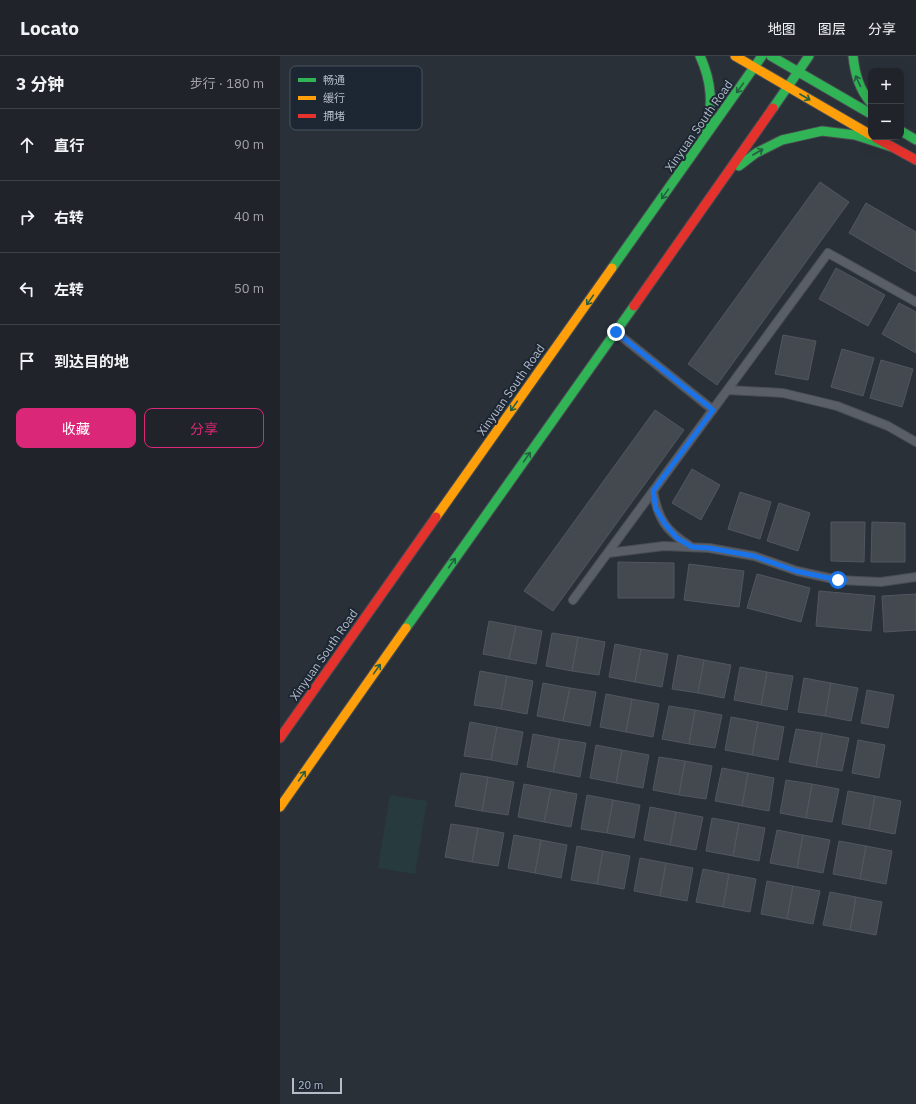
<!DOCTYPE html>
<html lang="zh">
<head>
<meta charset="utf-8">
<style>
	:root { --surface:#20242a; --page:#2d3036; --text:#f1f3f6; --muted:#a2a4a8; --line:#3d4147; --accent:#db2777 }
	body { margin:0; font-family:"IBM Plex Sans","Noto Sans SC",sans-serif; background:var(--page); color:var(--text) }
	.controls { position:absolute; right:12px; top:12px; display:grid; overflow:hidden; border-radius:8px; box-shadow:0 4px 16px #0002 }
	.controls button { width:36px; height:36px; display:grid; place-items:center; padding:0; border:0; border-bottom:1px solid var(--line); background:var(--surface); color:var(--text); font:20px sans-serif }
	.scale { position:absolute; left:12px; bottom:10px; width:50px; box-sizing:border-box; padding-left:4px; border:2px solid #b4bcc9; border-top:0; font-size:11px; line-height:14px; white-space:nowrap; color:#b4bcc9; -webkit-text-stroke:3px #1d2633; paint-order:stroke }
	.stop { position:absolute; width:12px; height:12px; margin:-9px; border:3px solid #1a73e8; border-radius:50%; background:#fff }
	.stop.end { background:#1a73e8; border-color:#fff; box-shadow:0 1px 4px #0008 }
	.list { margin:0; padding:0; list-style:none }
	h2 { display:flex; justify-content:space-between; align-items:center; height:52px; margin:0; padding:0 16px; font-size:17px }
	h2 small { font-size:13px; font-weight:400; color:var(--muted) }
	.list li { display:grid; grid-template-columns:26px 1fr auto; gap:12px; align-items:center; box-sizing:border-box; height:72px; padding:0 16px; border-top:1px solid var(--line) }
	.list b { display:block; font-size:15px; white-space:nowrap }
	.list em { font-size:13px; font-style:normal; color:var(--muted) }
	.actions { display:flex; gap:8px; padding:12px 16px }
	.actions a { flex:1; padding:9px 0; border:1px solid var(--accent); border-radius:8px; text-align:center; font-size:14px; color:var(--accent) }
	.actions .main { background:var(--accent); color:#fff }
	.icon { flex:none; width:22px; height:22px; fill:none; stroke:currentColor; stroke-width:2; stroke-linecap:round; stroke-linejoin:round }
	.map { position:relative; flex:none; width:636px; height:1048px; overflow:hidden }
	header { display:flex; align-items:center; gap:24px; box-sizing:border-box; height:56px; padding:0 20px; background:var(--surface); border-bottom:1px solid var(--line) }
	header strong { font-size:19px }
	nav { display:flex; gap:22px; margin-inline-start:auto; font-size:14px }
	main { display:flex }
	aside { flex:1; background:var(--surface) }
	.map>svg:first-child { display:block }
	.green { fill:#273a3e }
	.building { fill:#444950; stroke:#52575f }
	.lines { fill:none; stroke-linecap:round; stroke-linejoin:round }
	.lane-casing { stroke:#484c53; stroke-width:10 }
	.fast-casing { stroke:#484c53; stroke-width:11 }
	.slow-casing { stroke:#484c53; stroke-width:11 }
	.jam-casing { stroke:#484c53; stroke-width:11 }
	.lane { stroke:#5a5e66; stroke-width:8 }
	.fast { stroke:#30b455; stroke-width:9 }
	.slow { stroke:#ff9f0a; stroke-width:9 }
	.jam { stroke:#e5322d; stroke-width:9 }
	.oneway { stroke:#255f41 }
	.route { stroke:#1a73e8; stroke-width:5 }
	.labels { text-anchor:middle; stroke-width:4; stroke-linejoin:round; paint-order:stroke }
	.street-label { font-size:12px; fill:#b4bcc9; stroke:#1d2633 }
	.key { fill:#1d2633; stroke:#4a5360; stroke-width:1 }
	.key-label { font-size:11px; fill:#b4bcc9 }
</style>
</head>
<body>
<header>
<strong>Locato</strong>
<nav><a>地图</a><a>图层</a><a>分享</a></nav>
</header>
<main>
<aside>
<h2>3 分钟<small>步行 · 180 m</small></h2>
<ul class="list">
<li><svg class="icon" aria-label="ahead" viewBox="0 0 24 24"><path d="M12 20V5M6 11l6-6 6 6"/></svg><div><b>直行</b></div><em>90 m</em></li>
<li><svg class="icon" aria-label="right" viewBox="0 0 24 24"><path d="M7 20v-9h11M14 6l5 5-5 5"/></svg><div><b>右转</b></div><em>40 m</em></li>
<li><svg class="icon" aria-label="left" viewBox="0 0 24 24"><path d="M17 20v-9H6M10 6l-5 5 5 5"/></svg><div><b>左转</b></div><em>50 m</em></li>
<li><svg class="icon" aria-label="arrive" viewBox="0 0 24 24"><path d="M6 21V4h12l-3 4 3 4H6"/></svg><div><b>到达目的地</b></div></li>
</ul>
<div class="actions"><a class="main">收藏</a><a>分享</a></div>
</aside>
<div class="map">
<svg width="636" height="1048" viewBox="0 0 636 1048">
	<rect width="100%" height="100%" fill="#2a3038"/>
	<path class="green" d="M110,739L147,745L135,818L98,812Z"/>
	<path class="building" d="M540,126L569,146L437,329L408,308Z
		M586,147L636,176V216L569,177Z
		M556,212L605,239L588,270L539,243Z
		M619,247L636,256V297L602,278Z
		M503,279L536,285L528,324L495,318Z
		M562,293L594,302L583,340L551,331Z
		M601,304L633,313L622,351L590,342Z
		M375,354L404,374L273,555L244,535Z
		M412,413L440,429L421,464L392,447Z
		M460,436L491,446L480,483L448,473Z
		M499,447L530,457L518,495L487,485Z
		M551,466H585L584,506L551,505Z
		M592,466L625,467V506H591Z
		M338,506L394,507V542H338Z
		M409,508L464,515L459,551L404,544Z
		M477,518L530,532L521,566L467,552Z
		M539,535L595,540L591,575L536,570Z
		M636,538V574L604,576L602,540Z
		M209,565L236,570L229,603L203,598Z
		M236,570L262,575L256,608L229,603Z
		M272,577L298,581L292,615L266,610Z
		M298,581L325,586L319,619L292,615Z
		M335,588L361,593L355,626L329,621Z
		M361,593L388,598L382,631L355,626Z
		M398,599L424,604L418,637L392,633Z
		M424,604L451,609L444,642L418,637Z
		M460,611L487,616L481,649L454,644Z
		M200,615L227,620L221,653L194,649Z
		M487,616L513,620L507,654L481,649Z
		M227,620L253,625L247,658L221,653Z
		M524,622L551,627L545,660L518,656Z
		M263,627L290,632L283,665L257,660Z
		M551,627L578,632L571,665L545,660Z
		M290,632L316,636L310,670L283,665Z
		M587,634L614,639L608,672L581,667Z
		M326,638L352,643L346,676L320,671Z
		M352,643L379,648L373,681L346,676Z
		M389,650L415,654L409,688L382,683Z
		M415,654L442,659L435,692L409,688Z
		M451,661L478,666L472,699L445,694Z
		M190,666L217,671L211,704L184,700Z
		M478,666L504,671L498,704L472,699Z
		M217,671L243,676L237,709L211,704Z
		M516,673L542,677L536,711L509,706Z
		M542,677L569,682L562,715L536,711Z
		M253,678L280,683L273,716L247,711Z
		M280,683L306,687L300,721L273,716Z
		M578,684L605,689L599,722L572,717Z
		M316,689L342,694L336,727L310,722Z
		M342,694L369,699L363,732L336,727Z
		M379,701L405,705L399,739L373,734Z
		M405,705L432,710L426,743L399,739Z
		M442,712L468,717L462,750L435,745Z
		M181,717L208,721L202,755L175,750Z
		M468,717L494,722L489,755L462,750Z
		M208,721L234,726L228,759L202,755Z
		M506,724L532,728L526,762L500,757Z
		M244,728L271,733L264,766L238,761Z
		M532,728L559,733L552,766L526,762Z
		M271,733L297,738L291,771L264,766Z
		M568,735L595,740L589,773L562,768Z
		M307,739L333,744L327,777L301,773Z
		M595,740L621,745L615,778L589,773Z
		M333,744L360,749L354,782L327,777Z
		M370,751L396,756L390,789L364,784Z
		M396,756L423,761L416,794L390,789Z
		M432,762L459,767L453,800L426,795Z
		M459,767L485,772L479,805L453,800Z
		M171,768L198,772L192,806L165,801Z
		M198,772L224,777L218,810L192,806Z
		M497,774L523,779L517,812L490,807Z
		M234,779L261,784L255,817L228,812Z
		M523,779L550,784L543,817L517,812Z
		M261,784L287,789L281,822L255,817Z
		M559,785L586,790L580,823L553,818Z
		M297,790L323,795L317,828L291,824Z
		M586,790L612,795L606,828L580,823Z
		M323,795L350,800L344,833L317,828Z
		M360,802L386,807L380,840L354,835Z
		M386,807L413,812L407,845L380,840Z
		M423,813L449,818L443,851L416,846Z
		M449,818L476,823L470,856L443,851Z
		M487,825L513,830L507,863L481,858Z
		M513,830L540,835L533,868L507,863Z
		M550,836L576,841L570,874L543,869Z
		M576,841L602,846L596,879L570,874Z"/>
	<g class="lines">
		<defs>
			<path id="lane" d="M337,277L433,354
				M448,334L503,337L557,350L608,370L636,386
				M373,435C378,463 386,475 410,490
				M328,497L384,490L429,492L474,500L517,515L558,524L601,526L636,521
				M293,544L548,197L636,246"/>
			<path id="fast" d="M420,0C432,26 433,49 426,76
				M491,0L591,58
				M573,0C575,18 579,33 591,47
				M493,52L529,0
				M621,75L636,84
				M459,110L476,97L502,84L542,75L575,79L612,91
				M332,212L482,0
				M126,572L354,250"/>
			<path id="slow" d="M455,0L591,79
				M156,461L332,212
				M0,751L126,572"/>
			<path id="jam" d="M596,82L636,104
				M354,250L493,52
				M0,682L156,461"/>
		</defs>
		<use href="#lane" class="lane-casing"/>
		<use href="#fast" class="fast-casing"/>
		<use href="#slow" class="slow-casing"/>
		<use href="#jam" class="jam-casing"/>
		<use href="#lane" class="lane"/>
		<use href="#fast" class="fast"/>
		<use href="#slow" class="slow"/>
		<use href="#jam" class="jam"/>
	</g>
	<defs><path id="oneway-shaft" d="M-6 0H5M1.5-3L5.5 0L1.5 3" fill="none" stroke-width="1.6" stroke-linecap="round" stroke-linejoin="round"/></defs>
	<g class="oneway">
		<use href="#oneway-shaft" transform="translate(578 25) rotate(-115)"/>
		<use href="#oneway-shaft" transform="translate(460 32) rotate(126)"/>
		<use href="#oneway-shaft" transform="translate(525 41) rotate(30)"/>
		<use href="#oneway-shaft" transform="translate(478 96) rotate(-30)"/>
		<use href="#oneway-shaft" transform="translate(385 138) rotate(125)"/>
		<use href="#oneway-shaft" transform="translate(310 244) rotate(125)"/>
		<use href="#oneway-shaft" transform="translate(234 350) rotate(125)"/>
		<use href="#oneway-shaft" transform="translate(247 401) rotate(-55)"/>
		<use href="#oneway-shaft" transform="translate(172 507) rotate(-55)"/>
		<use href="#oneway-shaft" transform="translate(97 613) rotate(-55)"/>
		<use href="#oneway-shaft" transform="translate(22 720) rotate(-55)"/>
	</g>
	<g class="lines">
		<path class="route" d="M336,276L433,354L373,435L376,453L385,468L397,482L412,491L429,492L474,500L516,515L558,524"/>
	</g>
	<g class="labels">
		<g class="street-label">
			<text transform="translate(419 70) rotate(-55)" y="4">Xinyuan South Road</text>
			<text transform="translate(231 334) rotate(-55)" y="4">Xinyuan South Road</text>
			<text transform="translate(44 599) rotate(-55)" y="4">Xinyuan South Road</text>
		</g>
	</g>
	<rect x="10" y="10" width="132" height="64" rx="6" class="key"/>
	<rect x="18" y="22" width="18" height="4" fill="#30b455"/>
	<rect x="18" y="40" width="18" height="4" fill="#ff9f0a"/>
	<rect x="18" y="58" width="18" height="4" fill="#e5322d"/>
	<g class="key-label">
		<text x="43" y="28">畅通</text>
		<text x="43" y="46">缓行</text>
		<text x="43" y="64">拥堵</text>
	</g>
</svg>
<div class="controls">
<button>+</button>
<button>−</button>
</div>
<div class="scale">20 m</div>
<div class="stop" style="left:558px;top:524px"></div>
<div class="stop end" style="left:336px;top:276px"></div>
</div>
</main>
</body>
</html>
